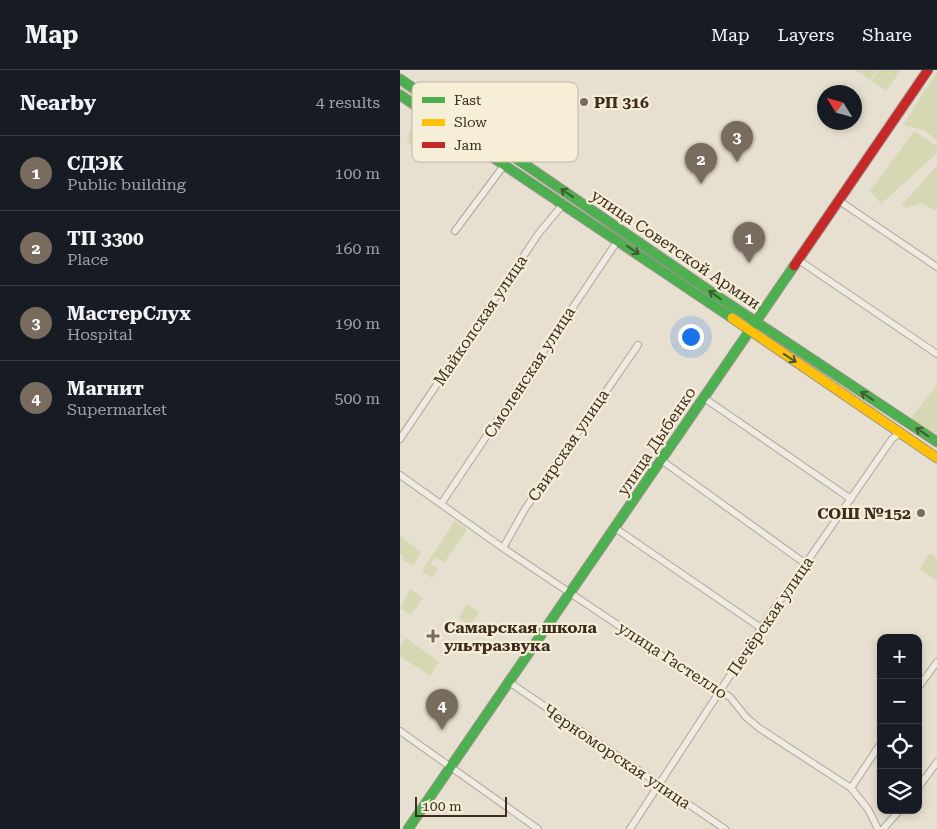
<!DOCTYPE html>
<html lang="en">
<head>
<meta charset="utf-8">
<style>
	:root { --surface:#171b24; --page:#20242c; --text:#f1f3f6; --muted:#9ea1a6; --line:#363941; --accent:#786c5e }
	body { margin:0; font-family:"Roboto Serif",serif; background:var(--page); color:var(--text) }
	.controls { position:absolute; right:15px; bottom:15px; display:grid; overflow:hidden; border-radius:10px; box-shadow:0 2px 8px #0003 }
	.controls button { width:45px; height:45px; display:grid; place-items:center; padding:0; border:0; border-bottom:1px solid var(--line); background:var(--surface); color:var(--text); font:25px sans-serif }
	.compass { position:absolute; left:417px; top:15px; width:45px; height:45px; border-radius:50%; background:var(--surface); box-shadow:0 2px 8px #0003; rotate:307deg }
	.scale { position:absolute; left:15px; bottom:12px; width:92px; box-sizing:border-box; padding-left:5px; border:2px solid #3d2e20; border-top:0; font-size:14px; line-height:18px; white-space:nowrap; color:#3d2e20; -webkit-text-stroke:4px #f7eed8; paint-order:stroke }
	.you { position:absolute; left:290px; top:266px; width:18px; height:18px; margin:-12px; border:4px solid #fff; border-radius:50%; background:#1a73e8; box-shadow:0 0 0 8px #1a73e833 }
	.badge { display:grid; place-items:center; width:32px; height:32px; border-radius:50%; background:var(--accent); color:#fff; font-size:16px; font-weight:700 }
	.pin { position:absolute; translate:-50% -41px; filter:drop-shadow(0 1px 2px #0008) }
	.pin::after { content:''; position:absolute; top:26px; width:18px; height:15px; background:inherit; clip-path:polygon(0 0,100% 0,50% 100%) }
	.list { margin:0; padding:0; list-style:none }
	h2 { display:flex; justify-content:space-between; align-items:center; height:65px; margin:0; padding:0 20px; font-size:21px }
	h2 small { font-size:16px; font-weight:400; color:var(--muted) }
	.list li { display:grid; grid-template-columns:32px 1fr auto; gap:15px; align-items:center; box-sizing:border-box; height:75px; padding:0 20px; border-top:1px solid var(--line) }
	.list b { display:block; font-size:19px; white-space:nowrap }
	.list p { margin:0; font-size:16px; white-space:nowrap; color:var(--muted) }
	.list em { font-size:16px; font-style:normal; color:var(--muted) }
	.icon { flex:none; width:28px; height:28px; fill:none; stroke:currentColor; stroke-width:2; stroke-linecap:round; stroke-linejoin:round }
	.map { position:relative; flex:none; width:537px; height:759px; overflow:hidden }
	header { display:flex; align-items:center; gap:30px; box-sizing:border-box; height:70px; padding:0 25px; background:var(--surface); border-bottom:1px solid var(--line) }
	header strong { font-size:24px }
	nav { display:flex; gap:28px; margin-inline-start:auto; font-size:18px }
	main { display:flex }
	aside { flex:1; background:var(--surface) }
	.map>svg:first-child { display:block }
	.green { fill:#d6d7b3 }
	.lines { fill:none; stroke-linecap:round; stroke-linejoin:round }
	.street-casing { stroke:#ada599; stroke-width:8 }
	.fast-casing { stroke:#9c958a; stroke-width:11 }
	.slow-casing { stroke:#9c958a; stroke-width:11 }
	.jam-casing { stroke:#9c958a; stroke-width:11 }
	.street { stroke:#efebe3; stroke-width:6 }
	.fast { stroke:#4caf50; stroke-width:9 }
	.slow { stroke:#ffc107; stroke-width:9 }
	.jam { stroke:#c62828; stroke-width:9 }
	.oneway { stroke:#425b31 }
	.poi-dot { fill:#786c5e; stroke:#f7eed8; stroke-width:2 }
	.labels { text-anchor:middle; stroke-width:4.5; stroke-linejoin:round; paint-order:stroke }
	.poi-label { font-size:16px; font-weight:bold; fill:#3d2e20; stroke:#f7eed8; text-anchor:start }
	.street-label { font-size:16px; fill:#3d2e20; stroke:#f7eed8 }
	.key { fill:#f7eed8; stroke:#bfb4a1; stroke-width:1 }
	.key-label { font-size:14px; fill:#3d2e20 }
</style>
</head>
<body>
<header>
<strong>Map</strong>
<nav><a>Map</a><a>Layers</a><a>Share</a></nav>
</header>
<main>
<aside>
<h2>Nearby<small>4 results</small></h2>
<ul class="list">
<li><span class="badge">1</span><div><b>СДЭК</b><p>Public building</p></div><em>100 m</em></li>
<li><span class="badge">2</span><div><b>ТП 3300</b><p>Place</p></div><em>160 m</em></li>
<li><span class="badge">3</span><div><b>МастерСлух</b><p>Hospital</p></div><em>190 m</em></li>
<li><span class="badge">4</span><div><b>Магнит</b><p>Supermarket</p></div><em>500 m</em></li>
</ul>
</aside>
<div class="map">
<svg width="537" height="759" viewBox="0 0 537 759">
	<rect width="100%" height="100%" fill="#e7e0d1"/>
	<path class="green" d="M455,0H477L470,10Z
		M479,0H501L486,21L471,11Z
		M537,2V71L524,60L503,55Z
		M0,11L25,27L21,34L0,20Z
		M20,48L33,55V58L20,76L15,78L8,72L7,66Z
		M514,61L537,76V83L481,134L470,121Z
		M537,95V141L521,133L506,138L502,135Z
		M537,315V367L510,349Z
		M55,451L67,459L44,493L35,487L30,494L38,499L32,508L22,501Z
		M0,466L21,482L14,495L1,489L3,486L0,484Z
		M530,483L537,488V511L520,499Z
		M10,519L23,528L11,545L0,538Z
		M67,534L79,543L70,556L58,547Z
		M6,568L39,592L30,606L0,586V576Z"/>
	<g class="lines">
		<defs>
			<path id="street" d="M438,130L537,197
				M55,161L105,94
				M397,189L537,284
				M304,328L451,429
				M0,369L139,163L164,133
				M261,390L406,494
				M0,405L103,478L218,555L238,571L330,627L346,647L359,658L451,718L468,739L478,759
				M41,434L218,170
				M215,458L361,558
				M103,478L125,439L238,275
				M109,612L325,759
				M518,618L537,592
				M0,661L138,759
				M451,718L481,673
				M518,718L537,692
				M230,759L361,558L492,369L500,363
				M483,759L500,740"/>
			<path id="fast" d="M0,9L323,230L537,372
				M0,25L332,248
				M8,759L394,196"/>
			<path id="slow" d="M332,248L537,388"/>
			<path id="jam" d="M394,196L528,0"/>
		</defs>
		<use href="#street" class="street-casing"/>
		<use href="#fast" class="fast-casing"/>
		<use href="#slow" class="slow-casing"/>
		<use href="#jam" class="jam-casing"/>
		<use href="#street" class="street"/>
		<use href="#fast" class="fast"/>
		<use href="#slow" class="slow"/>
		<use href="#jam" class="jam"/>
	</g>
	<defs><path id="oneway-shaft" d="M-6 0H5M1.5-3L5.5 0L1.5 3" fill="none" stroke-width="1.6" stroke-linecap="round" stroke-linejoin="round" transform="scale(1.25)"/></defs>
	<g class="oneway">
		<use href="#oneway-shaft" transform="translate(167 123) rotate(-146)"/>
		<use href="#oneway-shaft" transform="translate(233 180) rotate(34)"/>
		<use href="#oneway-shaft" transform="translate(315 225) rotate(-145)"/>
		<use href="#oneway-shaft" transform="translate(390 288) rotate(34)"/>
		<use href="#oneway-shaft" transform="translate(467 326) rotate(-147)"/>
		<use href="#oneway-shaft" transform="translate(522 362) rotate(-146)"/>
	</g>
	<g class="poi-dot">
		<circle cx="184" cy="32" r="5"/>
		<circle cx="521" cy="443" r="5"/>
		<path d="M30.5 558.5h5v5h5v5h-5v5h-5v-5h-5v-5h5z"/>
	</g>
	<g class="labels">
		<g class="poi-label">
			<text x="194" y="38">РП 316</text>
			<text x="511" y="449" text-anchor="end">СОШ №152</text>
			<text x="44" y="563">Самарская школа<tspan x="44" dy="18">ультразвука</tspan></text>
		</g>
		<g class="street-label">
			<text transform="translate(276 179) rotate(34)" y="6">улица Советской Армии</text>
			<text transform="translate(80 250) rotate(-56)" y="6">Майкопская улица</text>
			<text transform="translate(129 302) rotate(-57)" y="6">Смоленская улица</text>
			<text transform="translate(256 371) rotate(-56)" y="6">улица Дыбенко</text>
			<text transform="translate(168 375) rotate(-56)" y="6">Свирская улица</text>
			<text transform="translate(370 546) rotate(-56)" y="6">Печёрская улица</text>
			<text transform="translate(273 590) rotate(33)" y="6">улица Гастелло</text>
			<text transform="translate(217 686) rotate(34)" y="6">Черноморская улица</text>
		</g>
	</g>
	<rect x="12" y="12" width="166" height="80" rx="8" class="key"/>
	<rect x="22" y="27" width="23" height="6" fill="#4caf50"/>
	<rect x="22" y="49" width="23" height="7" fill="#ffc107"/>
	<rect x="22" y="72" width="23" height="6" fill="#c62828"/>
	<g class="key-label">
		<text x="54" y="35">Fast</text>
		<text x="54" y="57">Slow</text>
		<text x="54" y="80">Jam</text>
	</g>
</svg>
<div class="controls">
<button>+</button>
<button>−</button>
<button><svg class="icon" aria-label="locate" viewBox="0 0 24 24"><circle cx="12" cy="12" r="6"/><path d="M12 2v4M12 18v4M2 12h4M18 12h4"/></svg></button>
<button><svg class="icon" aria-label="layers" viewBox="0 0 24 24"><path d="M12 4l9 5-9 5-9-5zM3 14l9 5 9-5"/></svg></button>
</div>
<svg class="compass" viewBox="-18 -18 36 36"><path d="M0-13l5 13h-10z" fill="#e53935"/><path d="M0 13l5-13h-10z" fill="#9ea1a6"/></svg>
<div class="scale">100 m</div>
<div class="you"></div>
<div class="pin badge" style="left:349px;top:193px">1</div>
<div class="pin badge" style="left:301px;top:114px">2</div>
<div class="pin badge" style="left:337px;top:92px">3</div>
<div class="pin badge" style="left:42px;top:660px">4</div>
</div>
</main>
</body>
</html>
